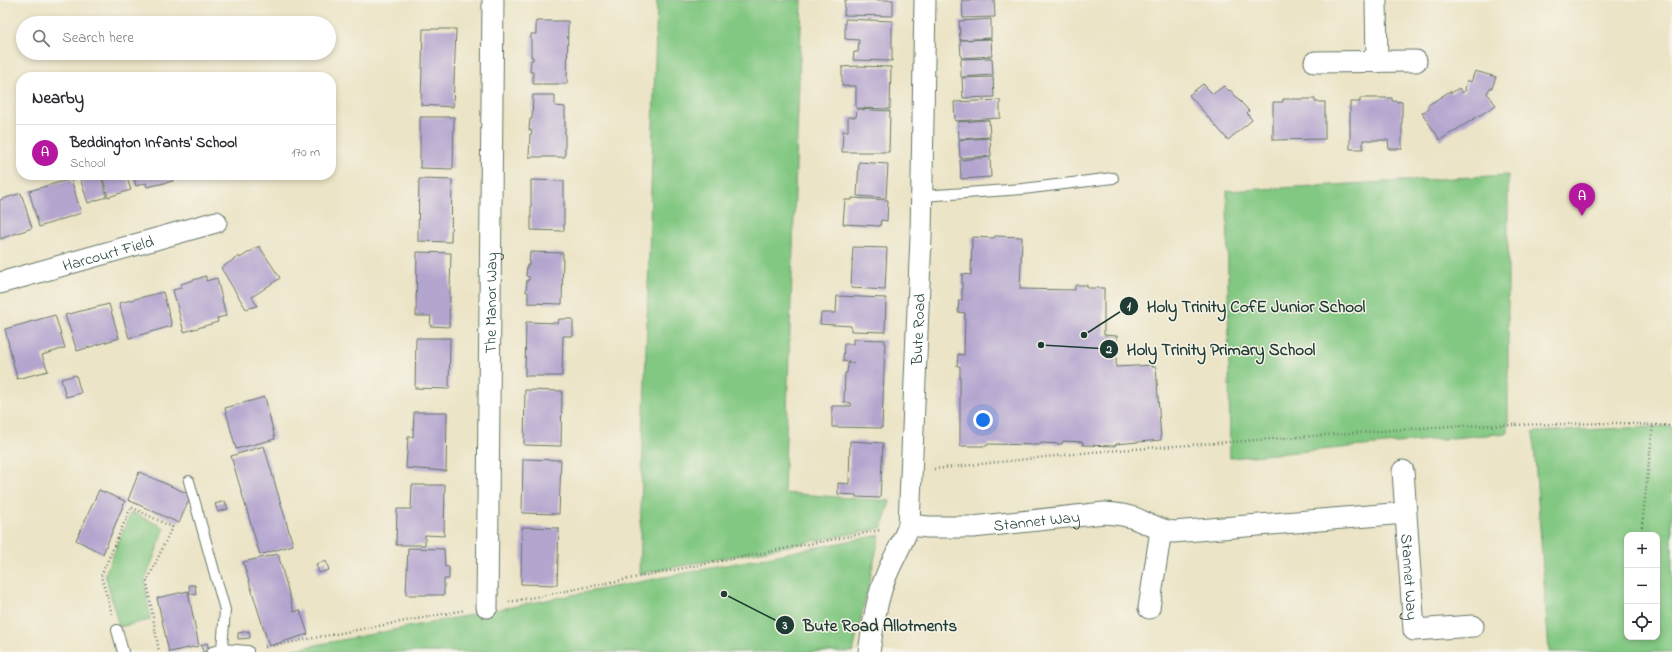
<!DOCTYPE html>
<html lang="en">
<head>
<meta charset="utf-8">
<style>
	:root { --surface:#fff; --page:#f2f2f3; --text:#2b2b33; --muted:#7c7c81; --line:#e1e1e2; --accent:#b5179e }
	body { margin:0; font-family:"Indie Flower",sans-serif; background:var(--page); color:var(--text) }
	.controls { position:absolute; right:12px; bottom:12px; display:grid; overflow:hidden; border-radius:8px; box-shadow:0 2px 6px #0003 }
	.controls button { width:36px; height:36px; display:grid; place-items:center; padding:0; border:0; border-bottom:1px solid var(--line); background:var(--surface); color:var(--text); font:20px sans-serif }
	.you { position:absolute; left:983px; top:420px; width:14px; height:14px; margin:-10px; border:3px solid #fff; border-radius:50%; background:#1a73e8; box-shadow:0 0 0 6px #1a73e833 }
	.badge { display:grid; place-items:center; width:26px; height:26px; border-radius:50%; background:var(--accent); color:#fff; font-size:13px; font-weight:700 }
	.pin { position:absolute; translate:-50% -33px; filter:drop-shadow(0 1px 2px #0008) }
	.pin::after { content:''; position:absolute; top:21px; width:14px; height:12px; background:inherit; clip-path:polygon(0 0,100% 0,50% 100%) }
	.list { margin:0; padding:0; list-style:none }
	h2 { display:flex; justify-content:space-between; align-items:center; height:52px; margin:0; padding:0 16px; font-size:17px }
	h2 small { font-size:13px; font-weight:400; color:var(--muted) }
	.list li { display:grid; grid-template-columns:26px 1fr auto; gap:12px; align-items:center; box-sizing:border-box; height:56px; padding:0 16px; border-top:1px solid var(--line) }
	.list b { display:block; font-size:15px; white-space:nowrap }
	.list p { margin:0; font-size:13px; white-space:nowrap; color:var(--muted) }
	.list em { font-size:13px; font-style:normal; color:var(--muted) }
	.icon { flex:none; width:22px; height:22px; fill:none; stroke:currentColor; stroke-width:2; stroke-linecap:round; stroke-linejoin:round }
	.map { position:relative; flex:none; width:1672px; height:652px; overflow:hidden }
	.search { position:absolute; background:var(--surface); box-shadow:0 2px 6px #0003; left:16px; top:16px; width:320px; height:44px; display:flex; align-items:center; gap:10px; box-sizing:border-box; padding:0 14px; border-radius:22px; color:var(--muted); font-size:15px }
	.panel { position:absolute; background:var(--surface); box-shadow:0 2px 6px #0003; left:16px; top:72px; width:320px; height:108px; border-radius:16px }
	.map>svg:first-child { display:block }
	.green { fill:#82c882; stroke:#50825b; fill-rule:evenodd }
	.building { fill:#b4a5cf }
	.lines { fill:none; stroke-linecap:round; stroke-linejoin:round }
	.lane-casing { stroke:#667767; stroke-width:12 }
	.street-casing { stroke:#667767; stroke-width:23 }
	.path { stroke:#667767; stroke-width:2.5; stroke-dasharray:1 3; stroke-linecap:butt }
	.lane { stroke:#fff; stroke-width:10 }
	.street { stroke:#fff; stroke-width:21 }
	.labels { text-anchor:middle; stroke-width:3; stroke-linejoin:round; paint-order:stroke }
	.street-label { font-size:16px; fill:#1f3d34; stroke:#f7f3e8 }
	.leader { fill:none; stroke:#1f3d34; stroke-width:1.5 }
	.callout-dot { fill:#1f3d34; stroke:#f7f3e8; stroke-width:1.5 }
	.mark-label { font-size:12px; text-anchor:middle; font-weight:bold; fill:#fff }
	.callout-label { font-size:17px; text-anchor:middle; font-weight:bold; fill:#1f3d34; stroke:#f7f3e8; stroke-width:3; stroke-linejoin:round; paint-order:stroke }
</style>
</head>
<body>
<div class="map">
<svg width="1672" height="652" viewBox="0 0 1672 652">
	<rect width="100%" height="100%" fill="#f7f3e8"/>
	<filter id="ink" filterUnits="userSpaceOnUse"><feTurbulence type="fractalNoise" baseFrequency=".025" numOctaves="2"/><feDisplacementMap in="SourceGraphic" scale="8" xChannelSelector="R" yChannelSelector="G"/><feConvolveMatrix kernelMatrix="1 2 1 2 8 2 1 2 1" color-interpolation-filters="sRGB"/></filter>
	<filter id="wash" filterUnits="userSpaceOnUse"><feTurbulence type="fractalNoise" baseFrequency=".012" numOctaves="4" result="noise"/><feDisplacementMap in="SourceGraphic" scale="16" xChannelSelector="R" yChannelSelector="G"/><feGaussianBlur stdDeviation="0.9" result="paint"/><feColorMatrix in="noise" values="0 0 0 0 0 0 0 0 0 0 0 0 0 0 0 0 0 1.4 0 .05"/><feComposite in="paint" operator="in"/></filter>
	<g filter="url(#wash)">
		<rect width="100%" height="100%" fill="#ebe4c6"/>
		<path class="green" d="M657,0H802L784,493L890,501L882,528L639,574Z
			M1508,175V433L1230,458L1227,191Z
			M1672,426V652H1549L1533,432ZM1627,535H1657V637H1627Z
			M131,512L165,528L145,580L150,620L119,627L105,574Z
			M880,535L853,652H280Z"/>
		<g id="blocks">
			<path class="building" d="M845,0H893V16L844,15Z
				M962,0H994L995,17L963,18Z
				M845,19L892,21V61L853,60L854,52H858L859,40L845,39Z
				M991,19V38L960,40L959,21Z
				M536,21H568L567,84H533V72H530L531,60H533V57H531V34H536Z
				M423,29H456L453,107L421,105Z
				M991,39L992,56L961,58L960,40Z
				M992,58L993,75L961,77V59Z
				M858,66L891,67L890,109L856,108V86H842V67Z
				M1475,71L1496,77L1492,88H1490L1487,93L1496,105L1440,140L1422,113L1429,109L1427,106L1450,91L1451,93L1459,88L1462,93L1466,90L1465,89L1467,80L1471,82Z
				M993,77L994,97L963,98L962,78Z
				M1203,84L1213,94L1224,86L1229,91L1230,90L1249,111L1247,113L1252,120L1228,140L1189,95Z
				M533,95H555V106L565,107V157H529L530,134H532L531,130H529L530,119H532Z
				M1360,98H1392V101L1402,102V149H1389L1388,140H1363V149H1350V102H1360Z
				M1283,99H1315V102H1325V139L1273,140V102H1283Z
				M1000,100V118L955,121L954,102Z
				M857,109L890,111L889,152H842L843,131H848V117H856Z
				M420,117H454L453,169L420,168Z
				M989,120L990,137L959,139L958,122Z
				M990,138L991,156L960,158L959,140Z
				M990,157L991,177L961,179L960,160Z
				M859,162L888,164L886,198L857,196Z
				M79,175H101L106,197L88,203Z
				M102,175H126L131,190L108,197Z
				M133,175H172L173,181L147,187L146,183L136,186Z
				M210,175H232V178L210,177Z
				M71,179L81,213L39,227L29,191Z
				M419,179L452,180L451,242L418,241Z
				M531,180L564,181V231L531,230Z
				M21,193L32,228L0,239V200Z
				M852,198L888,200L887,221L881,220L880,226L843,224L845,200H852Z
				M995,236L1022,237L1020,289L1075,290V285H1087V288H1104V335L1117,336L1116,367L1153,365L1152,367H1156L1161,440L1116,444L1115,446L1083,445V442L1063,441L1062,444L1041,443L1040,445L988,444L987,446H960V366H957L958,354L964,355L965,313L958,312L959,300H962V274L971,275L972,237L994,238Z
				M259,246L280,278L252,297L257,306L246,309L221,268L239,256L240,258Z
				M853,247L887,248L885,290L851,288Z
				M417,252L451,253L449,327L430,326L431,316H416Z
				M530,252L563,253L562,304L528,303V292H526L527,280H529V277L526,276L527,265H529Z
				M206,276V281L217,278L226,316L217,318L218,322L184,332L173,290L181,288V284Z
				M163,292L172,326L129,338L119,303Z
				M837,296L886,298L885,332L851,331V326L820,324L821,313H836Z
				M109,304L119,338L77,351L65,315Z
				M55,315L65,348L42,355L48,371L17,379L5,329Z
				M559,319H573V336H563L562,376H525L526,322L558,323Z
				M416,338H450L449,389L415,388Z
				M853,339L885,340L882,428L832,427V406H851V403L844,402L845,373H847L848,363H854L843,361L844,344H853Z
				M76,375L81,393L66,397L61,379Z
				M525,390L562,391L561,446L524,445Z
				M265,397L275,439L236,449L225,408Z
				M414,412H447L446,471L406,468L408,437H413Z
				M850,441L883,443L880,498L856,497V495L838,494V483L849,484Z
				M264,446L293,545L260,555L231,456Z
				M523,459L561,460L559,514L522,513Z
				M139,472L191,495L179,523L128,500Z
				M412,485H445L444,536L425,535V545H396L397,509H411Z
				M99,490L125,501L103,554L76,540Z
				M225,501L228,509L218,512L215,504Z
				M522,527L559,528L557,585L521,584Z
				M408,548L444,549L445,567H449V579H444V595H406Z
				M278,554L294,612L300,610L308,634L269,646L243,562Z
				M326,561L329,570L319,573L316,564Z
				M189,585H195L196,595L190,594Z
				M188,591L199,646L169,652L157,598Z
				M249,631L250,638L238,639V633Z
				M207,643L209,650L203,652L201,645Z"/>
		</g>
	</g>
	<g filter="url(#ink)">
		<use href="#blocks" fill-opacity="0" stroke="#667767" stroke-width="1"/>
		<g class="lines">
			<defs>
				<path id="lane" d="M922,196L1023,189L1113,178
					M189,481L225,610L222,649
					M117,630L123,652
					M212,652L222,649L248,651"/>
				<g id="street">
					<path d="M1376,0L1377,62"/>
					<path d="M1315,62L1416,61"/>
					<path id="s1" d="M0,283L216,222"/>
					<path id="s2" d="M1403,471L1414,630L1473,626"/>
					<path id="s3" d="M909,525L928,527H973L1104,513C1117,514 1129,515 1141,521C1154,526 1159,530 1173,532L1405,513"/>
					<path id="s4" d="M487,607L493,0"/>
					<path d="M1149,608L1161,530"/>
					<path id="s5" d="M869,652C873,627 876,600 886,576C893,558 903,543 909,525L921,236L925,0"/>
				</g>
			</defs>
			<use href="#lane" class="lane-casing"/>
			<use href="#street" class="street-casing"/>
			<path class="path" d="M934,469L1092,452L1450,426L1618,423L1672,426
				M1641,535L1653,425
				M509,602L881,530
				M112,614L101,576L131,507L172,527L147,582L159,652
				M265,647L465,610"/>
			<use href="#lane" class="lane"/>
			<use href="#street" class="street"/>
		</g>
	</g>
	<g class="labels">
		<g class="street-label">
			<text dy="6" stroke="none"><textPath href="#s1" startOffset="112">Harcourt Field</textPath></text>
			<text dy="6" stroke="none"><textPath href="#s4" startOffset="304">The Manor Way</textPath></text>
			<text dy="6" stroke="none"><textPath href="#s5" startOffset="330">Bute Road</textPath></text>
			<text dy="6" stroke="none"><textPath href="#s3" startOffset="128">Stannet Way</textPath></text>
			<text dy="6" stroke="none"><textPath href="#s2" startOffset="106">Stannet Way</textPath></text>
		</g>
	</g>
	<path class="leader" d="M1084 335L1129 306M1041 345L1109 349M724 594L785 625"/>
	<g class="callout-dot">
		<circle cx="1084" cy="335" r="4"/>
		<circle cx="1041" cy="345" r="4"/>
		<circle cx="724" cy="594" r="4"/>
		<circle cx="1129" cy="306" r="10"/>
		<circle cx="1109" cy="349" r="10"/>
		<circle cx="785" cy="625" r="10"/>
	</g>
	<g class="mark-label">
		<text x="1129" y="310">1</text>
		<text x="1109" y="353">2</text>
		<text x="785" y="629">3</text>
	</g>
	<g class="callout-label">
		<text x="1256" y="312">Holy Trinity CofE Junior School</text>
		<text x="1221" y="355">Holy Trinity Primary School</text>
		<text x="880" y="631">Bute Road Allotments</text>
	</g>
</svg>
<div class="controls">
<button>+</button>
<button>−</button>
<button><svg class="icon" aria-label="locate" viewBox="0 0 24 24"><circle cx="12" cy="12" r="6"/><path d="M12 2v4M12 18v4M2 12h4M18 12h4"/></svg></button>
</div>
<div class="you"></div>
<div class="pin badge" style="left:1582px;top:216px">A</div>
<div class="search"><svg class="icon" aria-label="search" viewBox="0 0 24 24"><circle cx="10" cy="10" r="6"/><path d="M15 15l6 6"/></svg>Search here</div>
<section class="panel">
<h2>Nearby<small></small></h2>
<ul class="list">
<li><span class="badge">A</span><div><b>Beddington Infants' School</b><p>School</p></div><em>170 m</em></li>
</ul>
</section>
</div>
</body>
</html>
